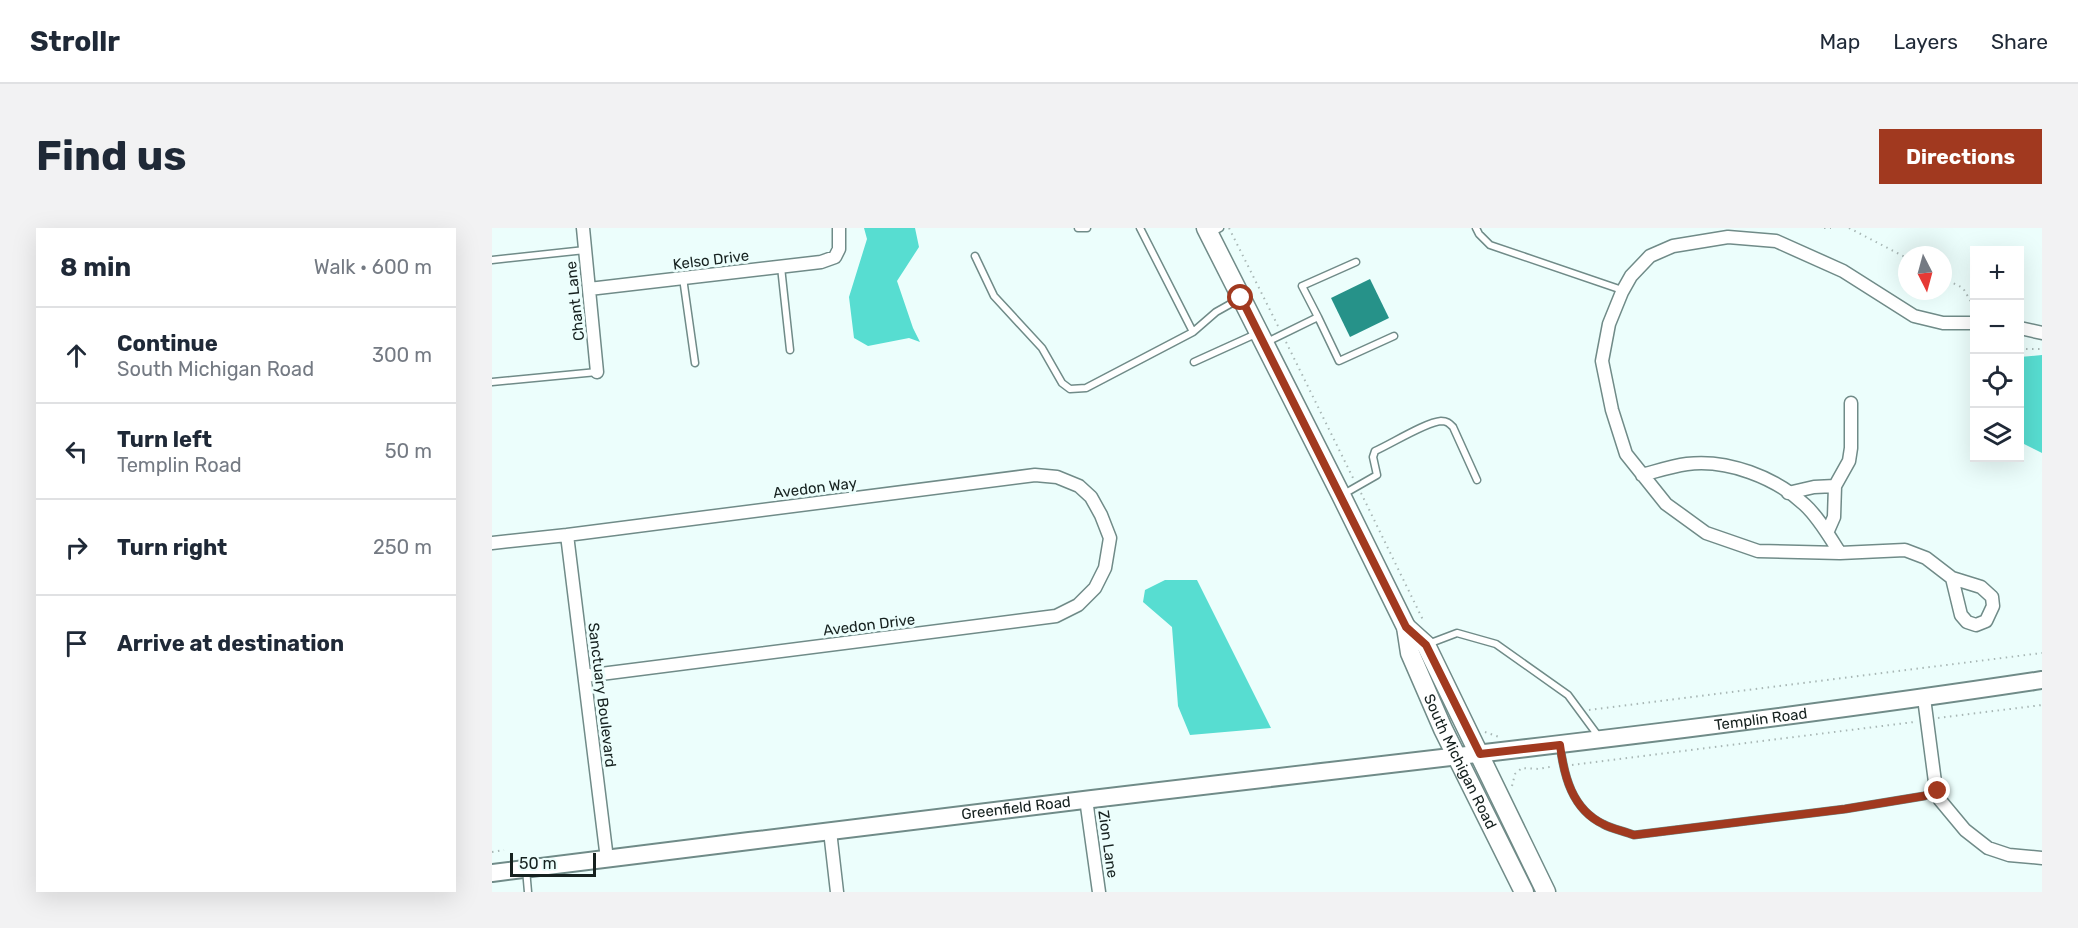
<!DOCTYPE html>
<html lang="en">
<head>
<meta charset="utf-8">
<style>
	:root { --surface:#fff; --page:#f2f2f3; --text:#1f2937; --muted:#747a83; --line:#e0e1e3; --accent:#a1391f }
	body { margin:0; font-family:Rubik,sans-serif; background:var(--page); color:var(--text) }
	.controls { position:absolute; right:18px; top:18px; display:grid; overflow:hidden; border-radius:0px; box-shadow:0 6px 24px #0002 }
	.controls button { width:54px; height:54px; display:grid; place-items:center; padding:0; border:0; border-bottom:2px solid var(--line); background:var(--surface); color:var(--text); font:30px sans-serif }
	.compass { position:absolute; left:1406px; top:18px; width:54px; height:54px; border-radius:50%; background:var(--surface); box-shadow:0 6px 24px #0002; rotate:174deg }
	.scale { position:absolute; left:18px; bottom:15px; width:86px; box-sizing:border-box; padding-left:6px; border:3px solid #16211f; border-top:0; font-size:16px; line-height:21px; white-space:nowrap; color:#16211f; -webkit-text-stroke:4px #ecfefc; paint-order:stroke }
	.stop { position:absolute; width:18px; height:18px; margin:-14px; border:4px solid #a1391f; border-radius:50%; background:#fff }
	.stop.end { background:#a1391f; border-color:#fff; box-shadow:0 2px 6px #0008 }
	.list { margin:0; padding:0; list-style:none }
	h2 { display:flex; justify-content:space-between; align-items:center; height:78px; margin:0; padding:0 24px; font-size:26px }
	h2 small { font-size:20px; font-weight:400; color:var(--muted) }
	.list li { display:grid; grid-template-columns:39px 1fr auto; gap:18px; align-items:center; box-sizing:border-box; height:96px; padding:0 24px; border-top:2px solid var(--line) }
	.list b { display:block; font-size:22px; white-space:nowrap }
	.list p { margin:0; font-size:20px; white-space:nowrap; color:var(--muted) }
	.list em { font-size:20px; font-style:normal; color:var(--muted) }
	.icon { flex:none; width:33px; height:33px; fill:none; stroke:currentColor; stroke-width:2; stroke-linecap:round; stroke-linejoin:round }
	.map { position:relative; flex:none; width:1550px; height:664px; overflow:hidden; border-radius:0px }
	header { display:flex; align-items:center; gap:36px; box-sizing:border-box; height:84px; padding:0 30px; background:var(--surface); border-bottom:2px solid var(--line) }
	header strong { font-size:28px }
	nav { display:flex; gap:33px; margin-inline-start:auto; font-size:21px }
	.intro { display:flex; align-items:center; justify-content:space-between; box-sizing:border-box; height:144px; padding:0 36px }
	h1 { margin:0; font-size:42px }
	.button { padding:15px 27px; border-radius:0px; background:var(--accent); color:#fff; font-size:21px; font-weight:700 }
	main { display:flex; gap:36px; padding:0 36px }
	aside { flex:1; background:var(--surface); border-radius:0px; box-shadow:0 6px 24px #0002 }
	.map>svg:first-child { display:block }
	.water { fill:#57ddd1 }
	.building { fill:#269289 }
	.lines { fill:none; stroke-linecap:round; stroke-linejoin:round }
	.lane-casing { stroke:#708b88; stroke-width:9 }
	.street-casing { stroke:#708b88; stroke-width:15 }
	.secondary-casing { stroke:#708b88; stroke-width:20 }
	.primary-casing { stroke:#708b88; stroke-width:21 }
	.path { stroke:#a8b7b5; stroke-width:2; stroke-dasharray:1.5 4.5; stroke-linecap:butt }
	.lane { stroke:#fff; stroke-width:6 }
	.street { stroke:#fff; stroke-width:12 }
	.secondary { stroke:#fff; stroke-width:16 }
	.primary { stroke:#fff; stroke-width:18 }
	.route { stroke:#a1391f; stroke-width:8 }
	.labels { text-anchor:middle; stroke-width:6; stroke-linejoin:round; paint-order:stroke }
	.street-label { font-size:15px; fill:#16211f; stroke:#ecfefc }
</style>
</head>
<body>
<header>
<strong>Strollr</strong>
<nav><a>Map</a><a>Layers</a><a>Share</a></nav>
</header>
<div class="intro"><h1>Find us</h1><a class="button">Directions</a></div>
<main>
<aside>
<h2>8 min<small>Walk · 600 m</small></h2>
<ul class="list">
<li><svg class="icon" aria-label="ahead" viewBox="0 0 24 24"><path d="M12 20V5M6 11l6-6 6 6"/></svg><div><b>Continue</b><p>South Michigan Road</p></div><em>300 m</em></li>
<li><svg class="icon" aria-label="left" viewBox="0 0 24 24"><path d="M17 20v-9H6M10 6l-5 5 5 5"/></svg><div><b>Turn left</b><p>Templin Road</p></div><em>50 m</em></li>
<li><svg class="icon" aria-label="right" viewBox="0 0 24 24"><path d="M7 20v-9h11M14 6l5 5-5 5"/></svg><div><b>Turn right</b></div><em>250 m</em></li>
<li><svg class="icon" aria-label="arrive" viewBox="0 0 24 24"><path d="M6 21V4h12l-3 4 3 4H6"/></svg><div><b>Arrive at destination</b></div></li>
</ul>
</aside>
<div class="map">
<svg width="1550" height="664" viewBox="0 0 1550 664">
	<rect width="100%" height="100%" fill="#ecfefc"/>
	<path class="water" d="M372,0H423L427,19L405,53L421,100L428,114L417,110L376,118L362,110L357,69L375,11Z
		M1550,127V225L1528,214V129Z
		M673,352H705L779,500L698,507L686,478L680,399L651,374L653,362Z"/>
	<path class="building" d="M878,51L897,90L858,109L839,70Z"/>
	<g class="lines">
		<defs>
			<path id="lane" d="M586,0H595
				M648,0L701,104
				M984,0L987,6L998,17L1130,62
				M718,5L728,0
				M483,28L502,68L550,120L570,155L578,161L594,160L701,104L724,84L749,70
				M0,32L93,22
				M289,39L298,122
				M191,50L203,135
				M826,89L847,133L902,108
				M775,114L826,89L810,58L864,34
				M702,134L766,105
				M0,154L105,144
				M850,267L885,247L881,229L883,223C899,216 934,194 949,193C955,193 957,195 961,199L985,252
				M936,416L965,405L1004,416L1076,467L1107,509
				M1068,517C1072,548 1080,581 1111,596C1120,601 1132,603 1142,607L1353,581L1432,568L1445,563
				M34,641L36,664"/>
			<path id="street" d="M91,0L105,144
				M97,61L329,34L343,29L347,21V0
				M1528,100L1550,105
				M1150,247C1165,243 1180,238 1195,236C1235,231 1283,249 1313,277C1327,290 1337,308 1348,325
				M1296,265L1322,259L1343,258
				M1335,305L1342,289L1343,258L1357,233L1359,220V175
				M75,307L115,631
				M0,315L75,307L543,247L565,249L587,258L599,269L609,287L618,310L613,340L603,360L586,377L564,388L93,448
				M1460,350L1469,387L1475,394L1484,397L1494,393L1501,378L1500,369L1489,359L1460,350L1434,330L1413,322L1348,325L1266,323L1214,305L1174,276L1134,226L1120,182L1110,133L1117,96L1130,64L1139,48L1158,28L1181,18L1236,9L1284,13L1351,43L1422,88L1451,95H1482
				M1432,470L1443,554L1448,572L1473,602L1496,620L1517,627L1550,630
				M594,571L607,664
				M338,603L345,664"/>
			<g id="secondary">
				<path id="s1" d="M0,645C200,621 400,594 600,571C917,533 1234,500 1550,452"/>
			</g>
			<g id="primary">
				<path id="s2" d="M714,0L849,267L914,399L918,425L951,501L1032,664"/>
				<path d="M914,399L934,417L1054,664"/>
			</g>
		</defs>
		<use href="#lane" class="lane-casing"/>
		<use href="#street" class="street-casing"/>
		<use href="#secondary" class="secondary-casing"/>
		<use href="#primary" class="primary-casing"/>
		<path class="path" d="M737,0L786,98
			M1332,0H1339
			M1357,0L1415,30
			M1451,50L1471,60L1482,79
			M794,114L862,252
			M1528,121H1550
			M869,265L932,394
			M1097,482L1550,425
			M1446,490L1550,477
			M993,504L1007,509
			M1080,537L1422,494
			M1020,558L1023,546L1030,540L1047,541L1062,538
			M0,624L12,622"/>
		<use href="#lane" class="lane"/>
		<use href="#street" class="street"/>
		<use href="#secondary" class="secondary"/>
		<use href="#primary" class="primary"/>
	</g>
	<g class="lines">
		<path class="route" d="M749,70L914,399L934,417L988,526L1068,517C1072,548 1080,581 1111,596C1120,601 1132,603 1142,607L1353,581L1432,568L1446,563"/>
	</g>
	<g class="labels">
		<g class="street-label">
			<text transform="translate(219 32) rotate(-7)" y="5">Kelso Drive</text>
			<text transform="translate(83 73) rotate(-96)" y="5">Chant Lane</text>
			<text transform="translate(323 260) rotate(-7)" y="5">Avedon Way</text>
			<text transform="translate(377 397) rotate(-7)" y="5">Avedon Drive</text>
			<text transform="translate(110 467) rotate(83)" y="5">Sanctuary Boulevard</text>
			<text dy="5" stroke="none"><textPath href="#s1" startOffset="1278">Templin Road</textPath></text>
			<text dy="5" stroke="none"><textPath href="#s2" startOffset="592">South Michigan Road</textPath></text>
			<text dy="5" stroke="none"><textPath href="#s1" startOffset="528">Greenfield Road</textPath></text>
			<text transform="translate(616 616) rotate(82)" y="5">Zion Lane</text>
		</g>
	</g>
</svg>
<div class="controls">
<button>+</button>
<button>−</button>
<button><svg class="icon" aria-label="locate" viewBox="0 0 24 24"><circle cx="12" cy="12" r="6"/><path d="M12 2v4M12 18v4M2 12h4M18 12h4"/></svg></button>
<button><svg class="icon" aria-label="layers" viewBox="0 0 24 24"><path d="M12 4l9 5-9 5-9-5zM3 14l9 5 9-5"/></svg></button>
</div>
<svg class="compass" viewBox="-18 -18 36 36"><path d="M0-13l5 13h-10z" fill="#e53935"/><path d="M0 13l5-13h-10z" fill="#747a83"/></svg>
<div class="scale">50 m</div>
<div class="stop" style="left:749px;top:70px"></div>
<div class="stop end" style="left:1446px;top:563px"></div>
</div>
</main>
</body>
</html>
